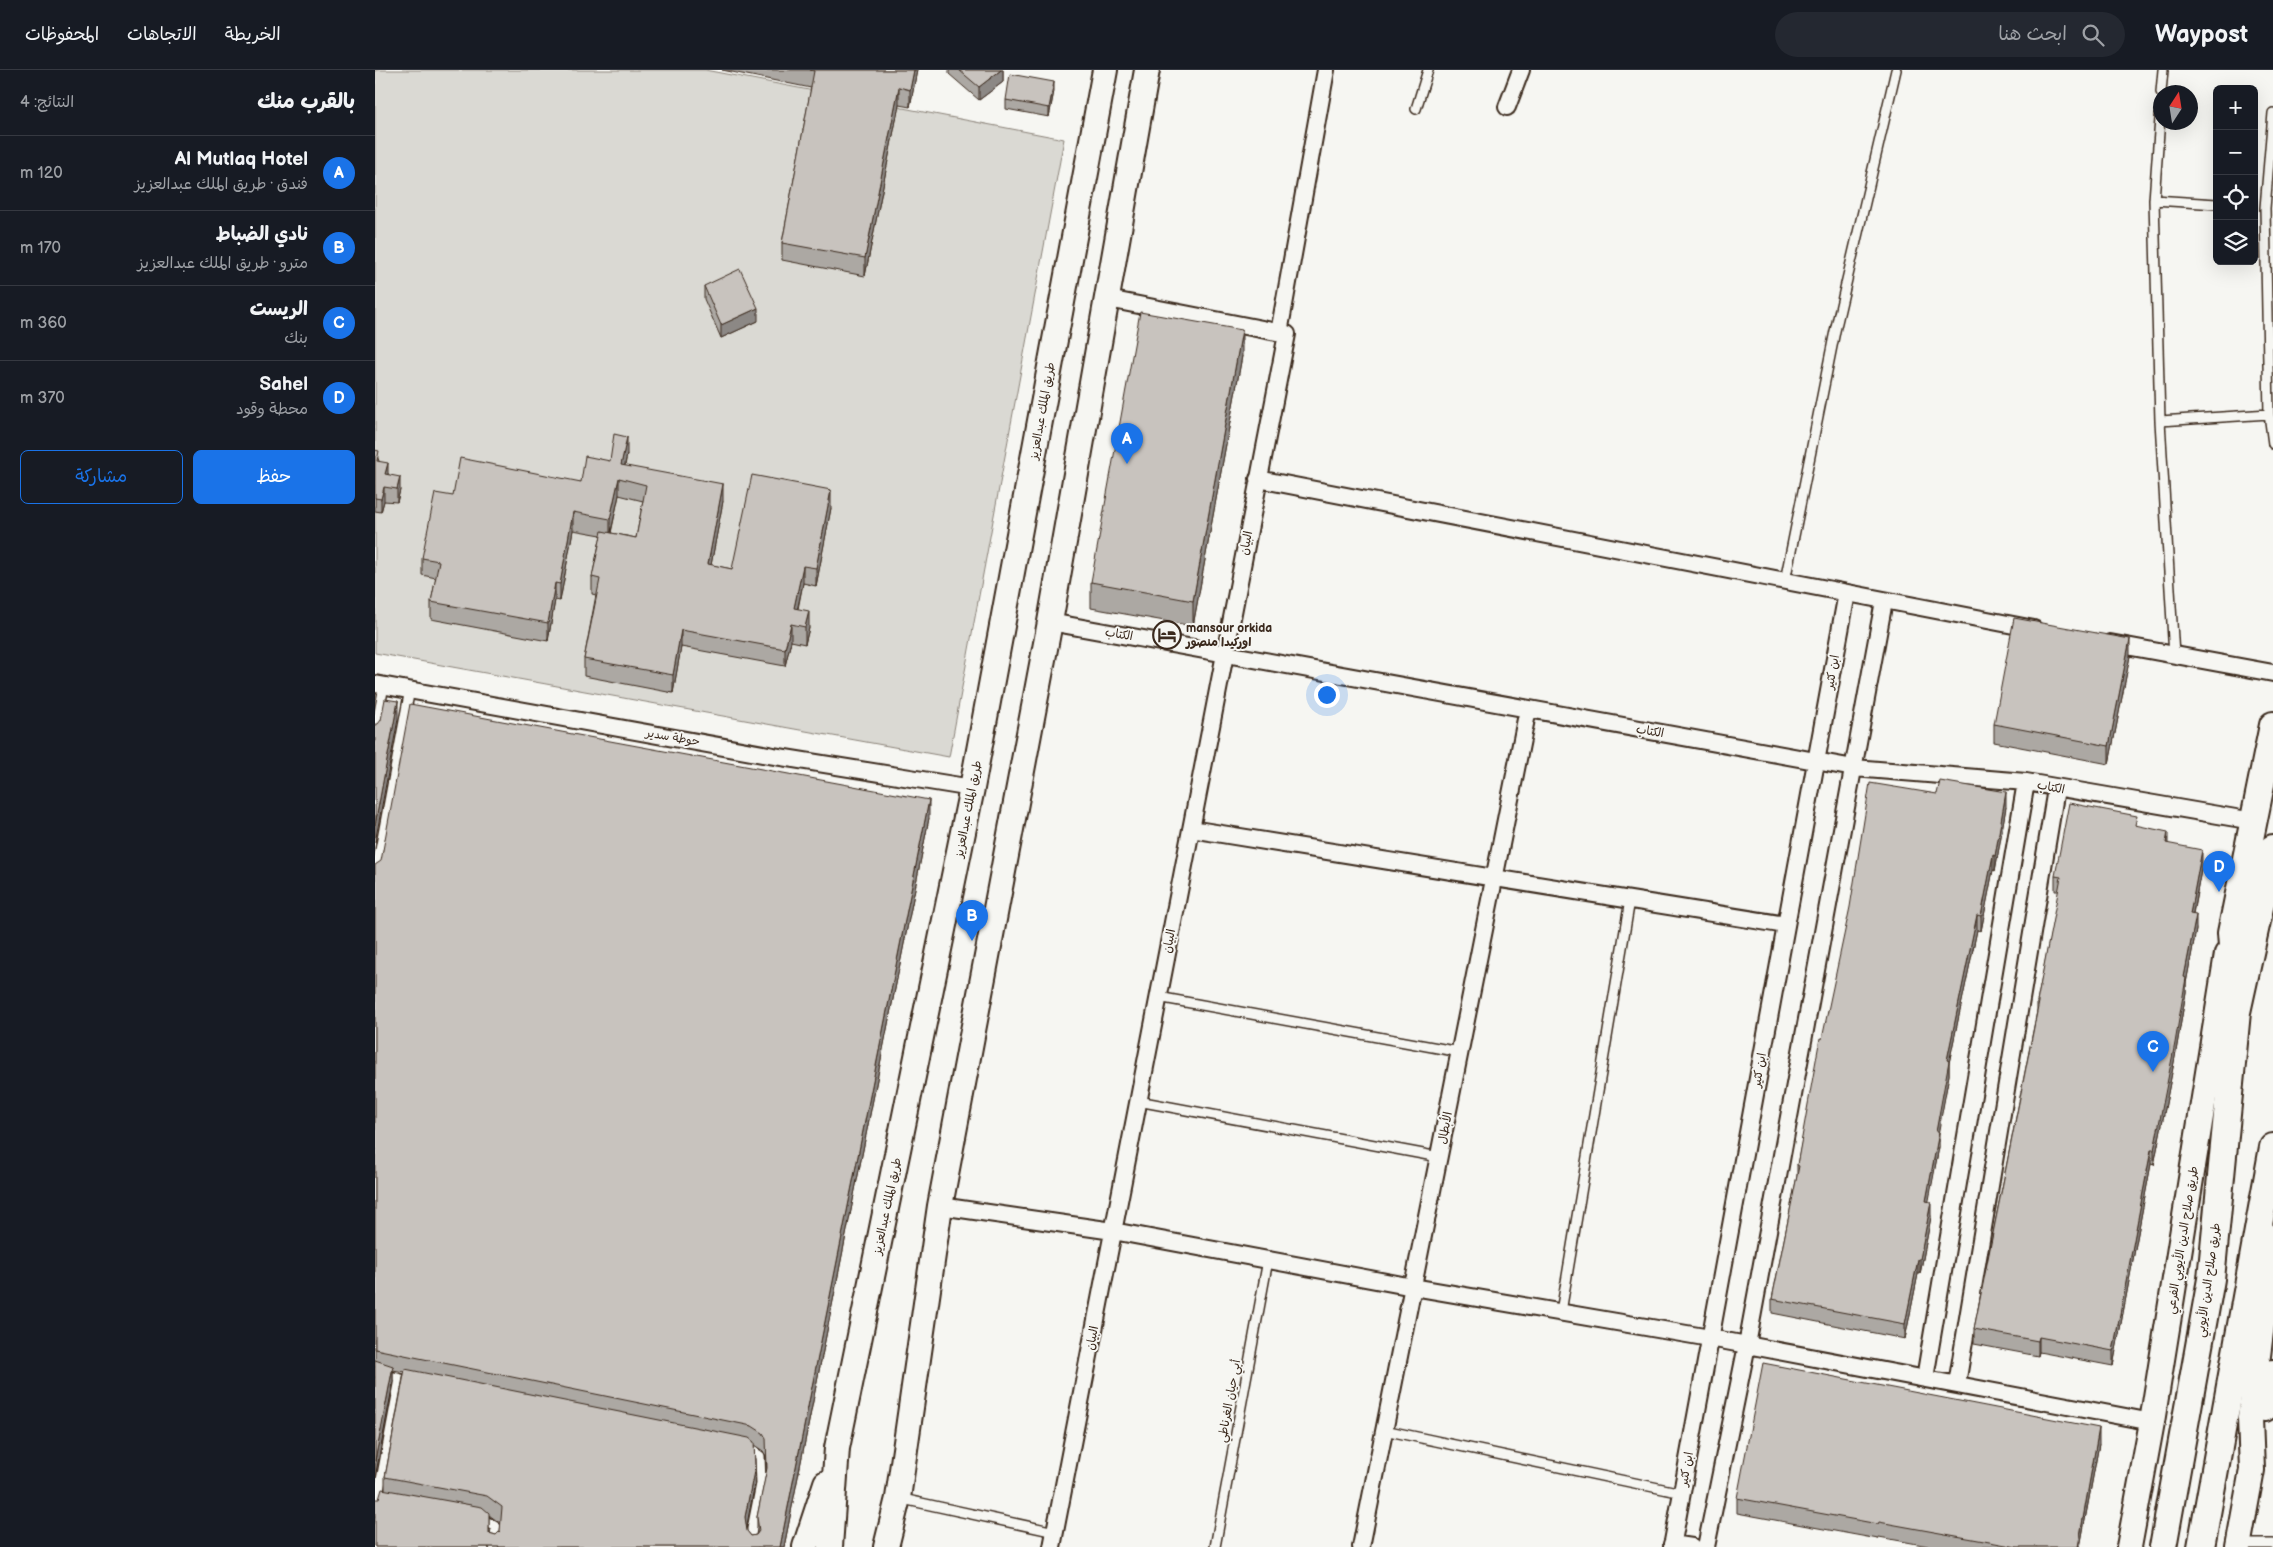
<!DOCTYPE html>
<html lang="ar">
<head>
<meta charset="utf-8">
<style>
	:root { --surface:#171b24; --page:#242831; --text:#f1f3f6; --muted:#9ea1a6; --line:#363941; --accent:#1a73e8 }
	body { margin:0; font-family:"Balsamiq Sans","Playpen Sans Arabic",sans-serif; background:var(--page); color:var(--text); direction:rtl }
	.controls { position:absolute; right:15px; top:15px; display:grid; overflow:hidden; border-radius:8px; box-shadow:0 5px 20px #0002 }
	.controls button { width:45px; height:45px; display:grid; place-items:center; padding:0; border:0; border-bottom:1px solid var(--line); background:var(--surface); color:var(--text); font:25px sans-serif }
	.compass { position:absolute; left:1778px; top:15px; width:45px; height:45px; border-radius:50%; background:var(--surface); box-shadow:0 5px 20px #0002; rotate:12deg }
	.you { position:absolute; left:951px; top:624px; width:18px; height:18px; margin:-12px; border:4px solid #fff; border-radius:50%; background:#1a73e8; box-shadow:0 0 0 8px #1a73e833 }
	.badge { display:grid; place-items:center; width:32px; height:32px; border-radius:50%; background:var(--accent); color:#fff; font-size:16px; font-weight:700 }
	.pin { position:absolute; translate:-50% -41px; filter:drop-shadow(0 1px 2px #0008) }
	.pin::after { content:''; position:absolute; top:26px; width:18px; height:15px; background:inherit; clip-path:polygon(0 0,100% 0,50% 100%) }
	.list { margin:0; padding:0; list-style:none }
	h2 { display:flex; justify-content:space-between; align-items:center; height:65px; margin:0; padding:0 20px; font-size:21px }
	h2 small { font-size:16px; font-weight:400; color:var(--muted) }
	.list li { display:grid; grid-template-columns:32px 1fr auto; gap:15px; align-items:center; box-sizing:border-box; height:75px; padding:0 20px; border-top:1px solid var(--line) }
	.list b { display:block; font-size:19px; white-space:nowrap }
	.list p { margin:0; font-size:16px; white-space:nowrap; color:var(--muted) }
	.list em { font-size:16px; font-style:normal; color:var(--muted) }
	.actions { display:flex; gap:10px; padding:15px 20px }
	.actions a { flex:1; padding:11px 0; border:1px solid var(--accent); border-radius:8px; text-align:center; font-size:18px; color:var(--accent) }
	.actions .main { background:var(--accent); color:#fff }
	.icon { flex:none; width:28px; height:28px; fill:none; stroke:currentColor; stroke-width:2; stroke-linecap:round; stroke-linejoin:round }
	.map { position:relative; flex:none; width:1898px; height:1477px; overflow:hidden; direction:ltr }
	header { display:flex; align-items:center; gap:30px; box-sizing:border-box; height:70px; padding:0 25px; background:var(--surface); border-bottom:1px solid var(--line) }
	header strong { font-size:24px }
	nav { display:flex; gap:28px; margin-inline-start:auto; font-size:18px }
	.search { width:350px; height:45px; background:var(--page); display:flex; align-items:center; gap:12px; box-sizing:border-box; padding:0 18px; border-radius:28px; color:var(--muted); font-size:19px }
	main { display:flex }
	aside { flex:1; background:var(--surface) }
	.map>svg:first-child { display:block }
	.green { fill:#dad9d3; stroke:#8a8278 }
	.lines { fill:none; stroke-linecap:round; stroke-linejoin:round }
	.lane-casing { stroke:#3b2a1e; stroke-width:12 }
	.street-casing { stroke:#3b2a1e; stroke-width:20 }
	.secondary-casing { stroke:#3b2a1e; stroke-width:28 }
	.primary-casing { stroke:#3b2a1e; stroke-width:30 }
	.lane { stroke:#f6f6f2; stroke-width:9 }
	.street { stroke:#f6f6f2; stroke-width:16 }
	.secondary { stroke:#f6f6f2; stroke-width:24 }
	.primary { stroke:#f6f6f2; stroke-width:26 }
	.wall { fill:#aca8a3; stroke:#3b2a1e; fill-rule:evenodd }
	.shaded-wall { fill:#8c8885; stroke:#3b2a1e }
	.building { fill:#c8c3be; stroke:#3b2a1e }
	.labels { text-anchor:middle; stroke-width:4; stroke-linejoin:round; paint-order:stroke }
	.street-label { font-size:12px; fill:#3b2a1e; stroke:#f6f6f2 }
	.poi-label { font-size:12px; font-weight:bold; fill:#3b2a1e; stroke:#f6f6f2; text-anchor:start }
</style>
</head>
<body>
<header>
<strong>Waypost</strong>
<div class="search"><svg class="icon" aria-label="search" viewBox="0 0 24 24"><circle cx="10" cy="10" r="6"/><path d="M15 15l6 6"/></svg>ابحث هنا</div>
<nav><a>الخريطة</a><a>الاتجاهات</a><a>المحفوظات</a></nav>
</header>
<main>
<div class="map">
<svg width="1898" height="1477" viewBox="0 0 1898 1477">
	<rect width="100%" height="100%" fill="#f6f6f2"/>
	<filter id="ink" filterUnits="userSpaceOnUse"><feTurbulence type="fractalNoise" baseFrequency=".02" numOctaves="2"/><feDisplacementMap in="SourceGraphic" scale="10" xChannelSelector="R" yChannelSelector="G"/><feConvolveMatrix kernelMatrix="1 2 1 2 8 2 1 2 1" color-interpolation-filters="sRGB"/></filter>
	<g filter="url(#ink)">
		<path class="green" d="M0,0H330L689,69L574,687L0,583Z"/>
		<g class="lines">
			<defs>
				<path id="lane" d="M1786,22L1788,0
					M1786,35L1779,130L1785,351L1799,586
					M1041,39L1053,0
					M1898,43L1890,138L1894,344L1898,374
					M1779,130L1842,134
					M1785,351L1894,344
					M1410,511L1460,261L1521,0
					M0,666L9,615
					M0,807L35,619
					M783,927L1085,982
					M763,1031L1064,1087
					M1186,1242L1255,830
					M0,1302L38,1312
					M1009,1360L1307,1423
					M370,1379L376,1380L385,1386L386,1414L376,1464L378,1477
					M523,1428L680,1462
					M0,1442L25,1309
					M106,1448L121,1457L119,1477
					M1866,1474H1898
					M840,1477L893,1190"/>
				<path id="street" d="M1132,37L1146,0
					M904,263L951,0
					M883,409L1659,559
					M675,552L1479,698L1651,712L1878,751
					M1735,573L1898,603
					M0,614L399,686L597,718
					M816,759L1411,855
					M565,1136L738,1161L1038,1217L1335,1268L1777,1352
					M1550,1308L1651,712
					M1582,1314L1681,719
					M1297,1474L1317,1477
					M677,1477L912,264L733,229
					M986,1477L1153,639
					M1297,1477L1472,523
					M1331,1477L1372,1275L1509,531"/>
				<path id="secondary" d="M1890,1339L1898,1302
					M430,1477L451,1413
					M455,1477L462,1378L597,718L730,0
					M511,1477L523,1428L565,1136L675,552L772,0
					M1754,1477L1777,1352L1852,884
					M1863,1477L1877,1400L1875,1348L1890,1231V1164"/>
				<path id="primary" d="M1860,914L1856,863L1898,655
					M1788,1477L1836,1209L1862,942L1898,778
					M1826,1477L1898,1077"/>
			</defs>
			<use href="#lane" class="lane-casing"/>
			<use href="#street" class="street-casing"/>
			<use href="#secondary" class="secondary-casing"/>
			<use href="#primary" class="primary-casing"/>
			<use href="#lane" class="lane"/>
			<use href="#street" class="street"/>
			<use href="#secondary" class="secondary"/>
			<use href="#primary" class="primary"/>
		</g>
		<path class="wall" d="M347,0H542L535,37L524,35L490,206L407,190V173L436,18Z
			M574,0H628V12L604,30L574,4Z
			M679,21L674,47L631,39V30Z
			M329,216L383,251L346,268L329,229Z
			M867,286L818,556L716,538V512Z
			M0,380L4,391L25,420L22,432L9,431L6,442L0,441Z
			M252,384L250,396L348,431L336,495L357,499L456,438L441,516L428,513L423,539L434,558L430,574L416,571L410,596L306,577L298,623L209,606V589L221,525L217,524V507L226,465L198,460L185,531L180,530L173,571L56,549V532L61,508L47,505V488L78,426L206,412ZM244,425L268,431L261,468L236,463Z
			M1755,586L1734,694L1619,672V654Z
			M1631,737L1620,801L1618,800L1606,861L1602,860L1574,993V1005L1563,1062L1564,1077L1553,1132L1556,1147L1545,1204H1543L1530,1269L1397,1243V1229L1422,1106V1095L1447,969Z
			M554,748L409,1477H0L4,1429L10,1419V1407L29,1302L18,1300V1313L0,1408V795ZM379,1375L388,1381L391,1386L392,1400L382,1447V1464L381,1465L376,1466L372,1461L371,1457L380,1413ZM114,1445L126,1454L125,1461L121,1465L114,1463Z
			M1762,756L1793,774L1827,795L1818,844L1821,860L1811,913V922L1800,987L1779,1095L1776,1094L1738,1296L1664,1282L1663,1286L1599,1274V1259L1662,941V932L1684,821H1680V806Z
			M1724,1374L1705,1477H1559L1504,1467L1503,1469L1362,1443V1428Z"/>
		<path class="shaded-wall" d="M539,0H542L535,37V20Z
			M626,0H628V12L604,30V17Z
			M679,12V21L674,47V38Z
			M524,17V35L490,206V188Z
			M383,238V251L346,268V255Z
			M867,260V286L818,556V531Z
			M252,367V384L247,409L246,395Z
			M13,393V406L10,404Z
			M25,407V420L22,432V419Z
			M244,408V425L235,466V449Z
			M348,414V431L333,511V494Z
			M9,417V431L6,442V429Z
			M456,420V438L441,516V498Z
			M198,442V460L185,531V514Z
			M428,496V513L419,555V538Z
			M180,513V530L173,571V553Z
			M434,541V558L430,574V557Z
			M416,554V571L410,596V579Z
			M306,560V577L298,623V605Z
			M1755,569V586L1734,694V676Z
			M23,631V649L0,773V755Z
			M1631,722V737L1620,801V786Z
			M554,730V748L409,1477H405Z
			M1793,762V776L1791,773Z
			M1827,780V795L1815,858V844Z
			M1618,785V800L1606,861V846Z
			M1602,845V860L1574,993V1005L1561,1076V1062L1572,990Z
			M1821,845V860L1811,913V922L1800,987L1779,1095V1080L1809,907Z
			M1564,1062V1077L1551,1146V1131Z
			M1776,1080V1094L1738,1296V1281Z
			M1556,1132V1147L1545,1204V1189Z
			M1543,1189V1204L1530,1269V1254Z
			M1664,1267V1282L1663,1286V1271Z
			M18,1296V1313L0,1408V1391Z
			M1724,1358V1374L1705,1477H1703Z
			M380,1396V1413L370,1465V1447Z"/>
		<path class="building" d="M435,0H539L535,20L524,17L490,188L407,173L439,1Z
			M584,0H626L604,17Z
			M635,4L679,12L674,38L631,30Z
			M365,199L383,238L346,255L329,216Z
			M765,242L867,260L818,531L716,512Z
			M239,364L252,367L246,395L348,414L333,494L357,499L377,405L456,420L441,498L428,496L419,538L434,541L430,557L416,554L410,579L306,560L298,605L209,589L225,509L217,507L227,461L261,468L271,415L244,408L235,449L198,442L185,514L180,513L173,553L56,532L64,491L47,488L60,423L78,426L85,388L206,412L210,386L235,391Z
			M0,380L4,381L2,391L13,393L10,404L25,407L22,419L9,417L6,429L0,428Z
			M1639,548L1755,569L1734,676L1619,654Z
			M10,629L23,631L0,755V654H3L6,650Z
			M35,634L554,730L405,1477H0V1429H4L7,1419L107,1437L114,1443V1463L121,1465L125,1461L127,1437L112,1426L10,1407L30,1299L374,1368L379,1372L380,1396L370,1447L372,1461L376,1466L381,1465L384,1461L382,1447L392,1398L391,1368L388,1363L377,1356L0,1279V795L6,791Z
			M1565,711L1631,722L1620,786L1618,785L1606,846L1602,845L1572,990L1574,991L1561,1062H1564L1551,1131L1556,1132L1545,1189H1543L1530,1254L1397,1229L1424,1096L1422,1095L1445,968L1447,969L1475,837L1495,713L1562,724Z
			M1694,733L1762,746L1760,755L1793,762L1791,773L1827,780L1815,844L1821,845L1809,907L1811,908L1800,973L1779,1080H1776L1738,1281L1664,1267L1663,1271L1599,1259L1664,932H1662L1686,807L1680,806Z
			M0,1290L18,1296L0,1391Z
			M1388,1293L1724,1358L1703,1477H1642L1504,1452L1503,1454L1362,1428Z"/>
	</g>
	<defs>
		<symbol id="hotel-ring" viewBox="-11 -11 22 22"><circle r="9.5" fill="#f6f6f2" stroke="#3b2a1e" stroke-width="1.5"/><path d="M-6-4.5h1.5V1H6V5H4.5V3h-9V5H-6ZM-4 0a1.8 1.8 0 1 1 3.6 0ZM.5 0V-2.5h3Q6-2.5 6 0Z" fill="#3b2a1e"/></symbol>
	</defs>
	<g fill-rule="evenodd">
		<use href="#hotel-ring" x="776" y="549" width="32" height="32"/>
	</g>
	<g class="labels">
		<g class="street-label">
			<text transform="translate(667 341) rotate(-80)" y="4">طريق الملك عبدالعزيز</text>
			<text transform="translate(871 473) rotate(-79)" y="4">البيان</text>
			<text transform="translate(744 564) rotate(10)" y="4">الكتاب</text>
			<text transform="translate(1457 602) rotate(-80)" y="4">ابن كثير</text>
			<text transform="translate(1275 661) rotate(10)" y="4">الكتاب</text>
			<text transform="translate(298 667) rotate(10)" y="4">حوطة سدير</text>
			<text transform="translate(1676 717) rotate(11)" y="4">الكتاب</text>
			<text transform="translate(593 739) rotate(-79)" y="4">طريق الملك عبدالعزيز</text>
			<text transform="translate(794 871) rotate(-79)" y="4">البيان</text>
			<text transform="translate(1384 1000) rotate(-80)" y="4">ابن كثير</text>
			<text transform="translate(1070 1058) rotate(-79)" y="4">الأبطال</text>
			<text transform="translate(512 1136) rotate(-78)" y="4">طريق الملك عبدالعزيز</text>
			<text transform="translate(1807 1170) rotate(-81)" y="4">طريق صلاح الدين الأيوبي الفرعي</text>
			<text transform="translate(1833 1210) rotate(-82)" y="4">طريق صلاح الدين الأيوبي</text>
			<text transform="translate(717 1268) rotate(-79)" y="4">البيان</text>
			<text transform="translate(854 1331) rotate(-80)" y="4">أبي حيان الغرناطي</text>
			<text transform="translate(1311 1399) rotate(-80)" y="4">ابن كثير</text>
		</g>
		<g class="poi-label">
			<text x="811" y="562">mansour orkida<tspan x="811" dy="14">اوركيدا منصور</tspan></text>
		</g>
	</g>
</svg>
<div class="controls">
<button>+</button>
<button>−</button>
<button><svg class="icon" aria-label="locate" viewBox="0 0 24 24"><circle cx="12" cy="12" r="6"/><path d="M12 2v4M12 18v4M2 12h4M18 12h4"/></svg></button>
<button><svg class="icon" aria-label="layers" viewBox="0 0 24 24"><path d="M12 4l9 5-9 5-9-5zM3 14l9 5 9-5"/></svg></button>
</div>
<svg class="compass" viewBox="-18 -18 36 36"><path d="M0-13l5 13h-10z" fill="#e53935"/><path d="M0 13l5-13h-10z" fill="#9ea1a6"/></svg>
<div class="you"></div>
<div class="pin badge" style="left:752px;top:394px">A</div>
<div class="pin badge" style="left:597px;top:871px">B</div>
<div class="pin badge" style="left:1778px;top:1002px">C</div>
<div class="pin badge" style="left:1844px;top:822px">D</div>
</div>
<aside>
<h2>بالقرب منك<small>النتائج: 4</small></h2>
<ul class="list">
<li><span class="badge">A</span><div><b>Al Mutlaq Hotel</b><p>فندق · طريق الملك عبدالعزيز</p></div><em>120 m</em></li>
<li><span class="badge">B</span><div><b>نادي الضباط</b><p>مترو · طريق الملك عبدالعزيز</p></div><em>170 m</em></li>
<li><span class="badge">C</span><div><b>الريست</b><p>بنك</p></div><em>360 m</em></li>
<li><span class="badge">D</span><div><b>Sahel</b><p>محطة وقود</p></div><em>370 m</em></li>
</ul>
<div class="actions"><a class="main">حفظ</a><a>مشاركة</a></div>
</aside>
</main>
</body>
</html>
